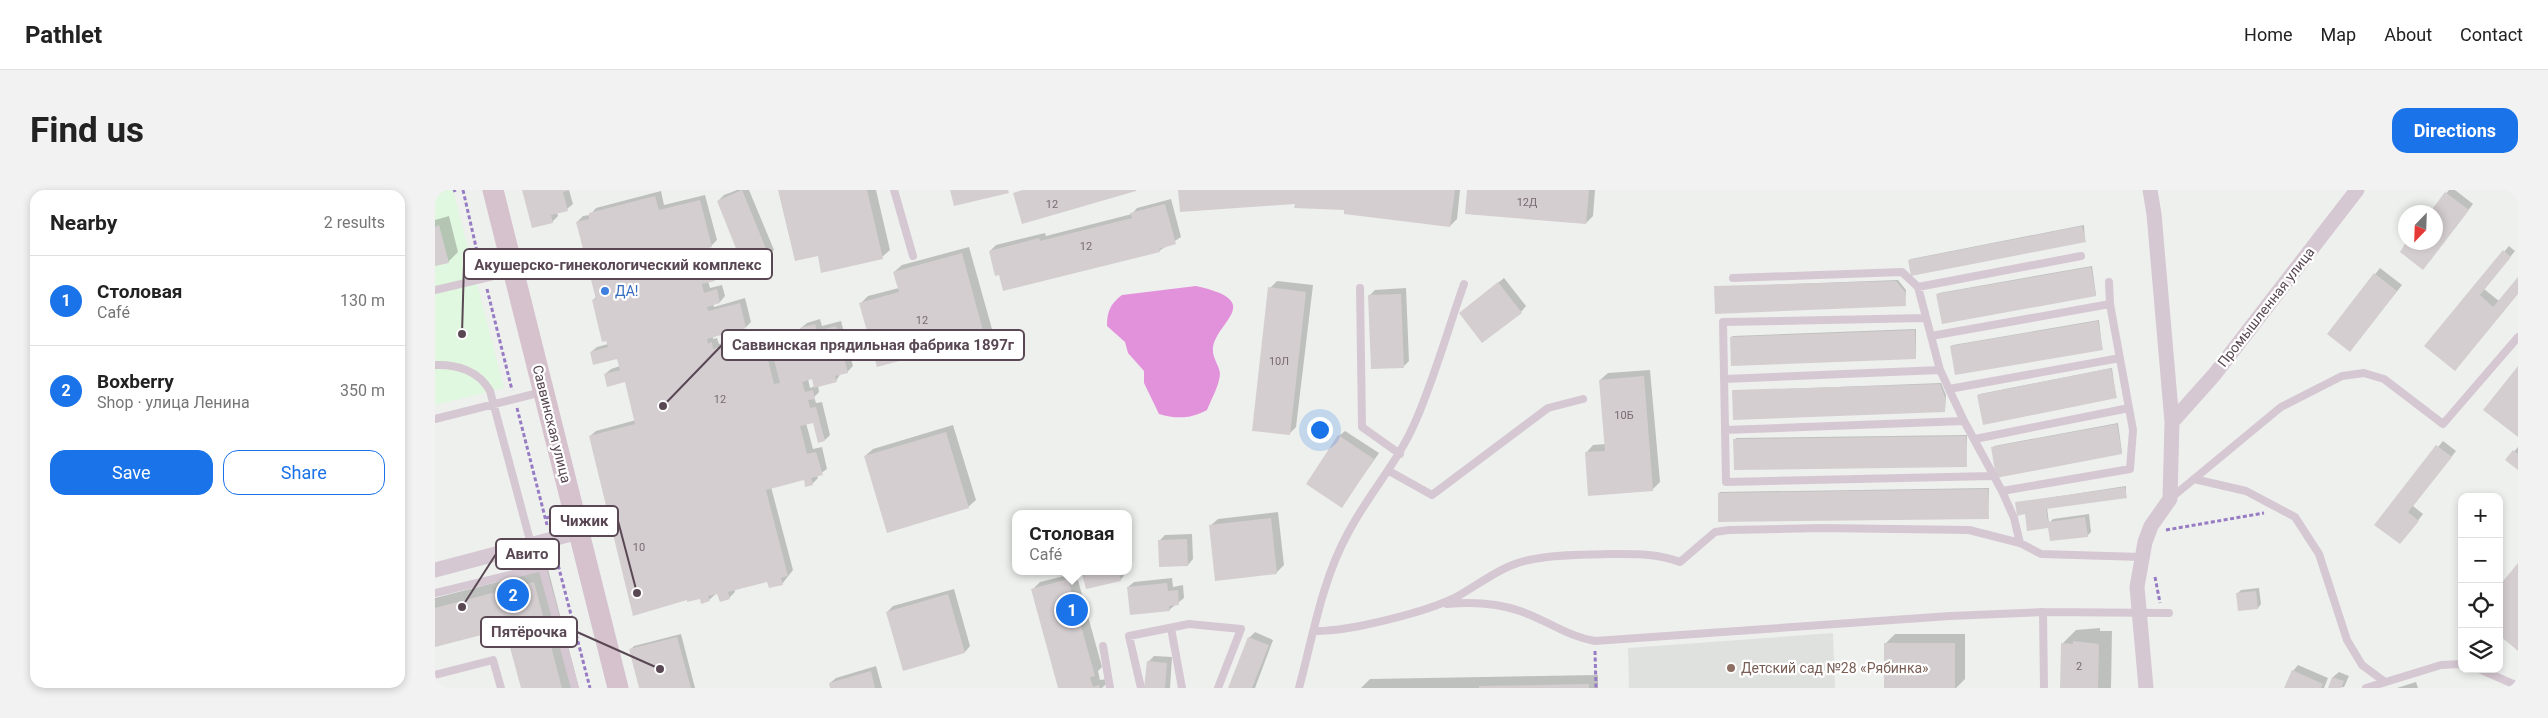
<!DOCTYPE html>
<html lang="en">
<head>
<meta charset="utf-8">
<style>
	:root { --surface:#fff; --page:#f2f2f2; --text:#222; --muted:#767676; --line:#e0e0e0; --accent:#1a73e8 }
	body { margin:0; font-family:Roboto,sans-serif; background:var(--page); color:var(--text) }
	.controls { position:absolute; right:15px; bottom:15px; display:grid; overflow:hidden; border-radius:10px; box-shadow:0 2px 8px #0003 }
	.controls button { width:45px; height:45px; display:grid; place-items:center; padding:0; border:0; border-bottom:1px solid var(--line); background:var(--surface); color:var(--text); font:25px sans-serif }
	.compass { position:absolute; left:1963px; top:15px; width:45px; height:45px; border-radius:50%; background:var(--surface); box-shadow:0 2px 8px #0003; rotate:203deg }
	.you { position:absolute; left:884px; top:239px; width:18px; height:18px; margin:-12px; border:4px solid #fff; border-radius:50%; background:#1a73e8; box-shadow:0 0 0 8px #1a73e833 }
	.badge { display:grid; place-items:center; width:32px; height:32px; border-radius:50%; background:var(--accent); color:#fff; font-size:16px; font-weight:700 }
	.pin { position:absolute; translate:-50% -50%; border:2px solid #fff; box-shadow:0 1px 5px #0006 }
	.popup { position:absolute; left:577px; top:320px; width:120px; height:65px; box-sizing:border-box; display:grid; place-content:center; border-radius:10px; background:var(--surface); filter:drop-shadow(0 1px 4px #0005); font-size:16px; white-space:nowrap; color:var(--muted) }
	.popup b { font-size:19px; color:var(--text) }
	.popup::after { content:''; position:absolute; left:50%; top:100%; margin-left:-10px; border:10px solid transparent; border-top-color:var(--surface) }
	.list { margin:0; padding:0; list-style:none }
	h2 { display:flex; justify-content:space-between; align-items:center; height:65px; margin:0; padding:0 20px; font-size:21px }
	h2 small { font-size:16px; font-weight:400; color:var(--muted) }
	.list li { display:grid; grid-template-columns:32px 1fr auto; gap:15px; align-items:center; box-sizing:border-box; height:90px; padding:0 20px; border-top:1px solid var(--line) }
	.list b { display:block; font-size:19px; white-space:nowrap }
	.list p { margin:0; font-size:16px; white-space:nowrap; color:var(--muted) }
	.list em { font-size:16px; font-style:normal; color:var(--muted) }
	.actions { display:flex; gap:10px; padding:15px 20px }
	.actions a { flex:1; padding:11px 0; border:1px solid var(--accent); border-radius:15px; text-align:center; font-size:18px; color:var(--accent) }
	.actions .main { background:var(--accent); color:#fff }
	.icon { flex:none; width:28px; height:28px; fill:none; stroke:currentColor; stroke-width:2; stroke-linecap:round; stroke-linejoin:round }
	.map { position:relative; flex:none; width:2083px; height:498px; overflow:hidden; border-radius:15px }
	header { display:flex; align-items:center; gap:30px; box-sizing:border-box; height:70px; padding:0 25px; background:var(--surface); border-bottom:1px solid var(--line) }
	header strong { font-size:24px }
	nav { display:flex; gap:28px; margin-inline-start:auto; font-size:18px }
	.intro { display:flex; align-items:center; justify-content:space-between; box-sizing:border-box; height:120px; padding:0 30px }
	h1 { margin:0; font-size:35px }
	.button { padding:12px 22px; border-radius:15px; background:var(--accent); color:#fff; font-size:18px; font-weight:700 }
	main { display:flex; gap:30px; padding:0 30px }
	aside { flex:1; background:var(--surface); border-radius:15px; box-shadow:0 2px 8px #0003 }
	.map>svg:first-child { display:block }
	.education { fill:#dfe1df }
	.medical { fill:#e1f8e0 }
	.water { fill:#e292db }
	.shadow { fill:#0003; fill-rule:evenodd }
	.building { fill:#d5ced1 }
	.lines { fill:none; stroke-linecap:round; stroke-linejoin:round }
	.path { stroke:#977cc4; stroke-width:3; stroke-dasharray:4 2.5; stroke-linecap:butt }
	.lane { stroke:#d6c8d2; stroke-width:8 }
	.street { stroke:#d6c8d2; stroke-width:15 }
	.secondary { stroke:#d5c2cd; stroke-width:21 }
	.shop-dot { fill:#3f7fe0; stroke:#fff; stroke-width:2 }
	.education-dot { fill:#8d6e63; stroke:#fff; stroke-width:2 }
	.labels { text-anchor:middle; stroke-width:4.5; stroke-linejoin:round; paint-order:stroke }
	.number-label { font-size:11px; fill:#786a72 }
	.shop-label { font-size:14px; fill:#366cbe; stroke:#fff; text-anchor:start }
	.street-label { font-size:14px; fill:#594853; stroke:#fff }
	.education-label { font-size:14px; fill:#785e54; stroke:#fff; text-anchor:start }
	.leader { fill:none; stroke:#594853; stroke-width:2 }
	.callout-dot { fill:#594853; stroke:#fff; stroke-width:2 }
	.callout { fill:#fff; stroke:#594853; stroke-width:2 }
	.callout-label { font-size:15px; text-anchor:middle; font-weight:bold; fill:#594853 }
</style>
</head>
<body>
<header>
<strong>Pathlet</strong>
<nav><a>Home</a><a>Map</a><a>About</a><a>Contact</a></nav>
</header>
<div class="intro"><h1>Find us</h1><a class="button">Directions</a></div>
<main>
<aside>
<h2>Nearby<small>2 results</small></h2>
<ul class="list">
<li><span class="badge">1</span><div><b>Столовая</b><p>Café</p></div><em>130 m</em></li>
<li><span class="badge">2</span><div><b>Boxberry</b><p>Shop · улица Ленина</p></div><em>350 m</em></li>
</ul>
<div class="actions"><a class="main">Save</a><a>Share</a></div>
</aside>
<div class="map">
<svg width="2083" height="498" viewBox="0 0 2083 498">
	<rect width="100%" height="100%" fill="#eef0ee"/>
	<path class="education" d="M1398,443L1400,498H1194L1193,458Z"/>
	<path class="medical" d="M0,0H18L69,198L0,215Z"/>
	<path class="water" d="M761,96C834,112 777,133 778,161C778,168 784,176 785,183C785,194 776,210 772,220C756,229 741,229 724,224L709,193V181L693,163L690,152L672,136C672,122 675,114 687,105Z"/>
	<path class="shadow" d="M88,0H134L138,14L132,19L122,22L123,26L117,32Z
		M302,0H314L339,60L333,65L283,11L289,5Z
		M344,0H441L455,60L447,67L384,64Z
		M745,0H1025L1022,29L1015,36L911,18Z
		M1033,0H1160L1158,26L1151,33Z
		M2014,0H2020L2038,14L1994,72L2000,52V22H1996Z
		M226,1L229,15L270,5L282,50L276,56L265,59L269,75L282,72L285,84L279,90L273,91L275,98L287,95L290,106L285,112L278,114L279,117L310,108L316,132L311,137L278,146V149L282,148L284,154L333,141L338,162L352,149L360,147L362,153L369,151L366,138L372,133L385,129L387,136L406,131L418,176L412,182L406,183L401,191L383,195L384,202L379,207L381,213L387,212L395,245L390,250L379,231L371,233L378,259L387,257L392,279L382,286L383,288L377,294L369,288L336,297L358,380L347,394L333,390L299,399L300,402L294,408L283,402L274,410L266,408L155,246L161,241L201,230L191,191L170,184L176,179L185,176L183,167L156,162L162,157L173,154L158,110L161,107L142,32L148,26L155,25L161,18ZM378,188L380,196L375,198L373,189Z
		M736,9L746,47L724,61L565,84L555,61L561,55L610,43L611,46L697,24L702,18Z
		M14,26L23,62L13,72L0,75V30Z
		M1649,35L1650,51L1474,70L1476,69Z
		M2074,56L2080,61L2049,99L2064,111L2083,89V103L1991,155Z
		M534,57L557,139L549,147L425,114L433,106L464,98L459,82L467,75Z
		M1657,76L1661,105L1503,104L1504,103Z
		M1945,78L1967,95L1915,161L1893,144Z
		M1069,88L1091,116L1086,122L1026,123Z
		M1463,90L1471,100L1470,115L1280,97Z
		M842,91L878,95L861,237L854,244L835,98Z
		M971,98L974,171L969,176L935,105L940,100Z
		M1664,130L1667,158L1516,156L1518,155Z
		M1481,139V168L1296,147L1298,146Z
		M1677,178L1681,207L1543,205L1545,204Z
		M1215,180L1225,292L1217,300L1151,263L1158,255L1171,254L1165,190L1173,183Z
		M1506,193L1511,205L1510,221L1298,201Z
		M1683,233L1687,263L1562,286L1559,256Z
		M518,235L541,310L533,317L430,266L438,259Z
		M910,241L944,263L907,316L904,246Z
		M1532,245L1531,275L1300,250L1301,248Z
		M2008,251L2021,261L1978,316L1988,324L1970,347L1941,334Z
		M2083,257V279L2072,270Z
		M1691,296V307L1612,318L1614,333L1618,329L1654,324L1656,342L1652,346L1614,335L1591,323L1581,313Z
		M1554,298L1553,328L1284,303L1285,302Z
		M843,322L849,375L842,382L775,336L783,329Z
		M757,344L758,369L753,375L724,351L730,345Z
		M113,379L144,498H87L71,437L0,455V408Z
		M652,381H688L689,386L685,390L648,385Z
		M641,383L667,477L663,481L665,490L672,489L673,492L667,498H624L597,400L605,392Z
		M737,388L738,397L748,395L749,408L734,420L693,397L699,392Z
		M1824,398L1826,414L1823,418L1802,404L1806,400Z
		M519,399L535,456L530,462L468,479L452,422L458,416Z
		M1665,438V441H1677L1676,498H1626L1627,454L1641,440Z
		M820,442L838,450L820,498H795L814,448Z
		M246,444L260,498H206L195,460L199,456Z
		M1460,444H1530V489L1521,498H1450V454Z
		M719,466L737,467L735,498H711L713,472Z
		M1863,475L1893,488L1889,498H1850L1858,481Z
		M441,476L447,498H397L395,493L401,488Z
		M1904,482L1914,486L1909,497L1894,498L1898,487Z
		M1163,485V498H926L935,489Z
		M1981,492L1983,498H1962Z"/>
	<path class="building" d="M87,0H135L128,2L133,21L116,25L118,33L97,38Z
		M307,0L334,66L308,76L282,11Z
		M343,0H432L448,69L386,83L383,66L360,71Z
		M515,0H573L574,3L519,16Z
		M588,0H701V1L587,34L578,3Z
		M743,0H1020L1015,37L909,24V20L859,18L860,14L745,22Z
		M1032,0H1154L1151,34L1030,24Z
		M2010,2L2034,20L1988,80L1965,62L1971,52H2000V22H1995Z
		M220,6L224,20L265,10L277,57L259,62L263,80L276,76L280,91L267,94L269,103L282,99L285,113L272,117L273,121L305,113L311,138L272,149L273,154L277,152L278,159L327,146L339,194L345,193L337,162L346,160L345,154L355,152L357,158L369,155L365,138L380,134L382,141L401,136L413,183L400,186L402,192L379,198L377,189L367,192L370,202L378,200L380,209L373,210L375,218L381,217L390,251L383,253L378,233L365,236L372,264L381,262L388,285L376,288L378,295L370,297L369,290L331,300L353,386L346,388L348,395L334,398L332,392L293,402L295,409L285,412L282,404L273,406L275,411L266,414L265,409L252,412V410L198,426L154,246L200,234L190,192L172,197L169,184L185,180L182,169L158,175L155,162L173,157L171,151L167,152L157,110L161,109L141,32L154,29V23Z
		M730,14L741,54L724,59L725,62L568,101L564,85L560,86L554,61L604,48L605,51L697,28L695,23Z
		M4,35L14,73L0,76V37Z
		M1647,36L1651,52L1476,86L1473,70Z
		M2068,60L2076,67L2045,105L2058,117L2083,87V104L2020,181L1989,156Z
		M527,63L550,148L442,177L424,113L464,102L458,82Z
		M1656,77L1661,106L1507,134L1501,104Z
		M1939,83L1962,101L1915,162L1892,144Z
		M1461,91L1470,102L1471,116L1280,124L1279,96Z
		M1063,92L1087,123L1047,153L1024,123Z
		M833,97L871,102L855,245L817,241Z
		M966,104L969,178L936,179L933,105Z
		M1663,131L1668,160L1520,185L1515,156Z
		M1480,140L1481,169L1296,176L1295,147Z
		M2083,176V247L2048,220Z
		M1676,178L1682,208L1548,235L1542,205Z
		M1209,186L1218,301L1153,306L1150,262L1170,261L1164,190Z
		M1505,194L1510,207V222L1298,230L1297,200Z
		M1682,234L1687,264L1561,288L1556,257Z
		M511,242L534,318L452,343L429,266Z
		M903,245L939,269L907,318L871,294Z
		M1531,246L1532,277L1299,280L1298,249Z
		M2001,255L2017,267L1973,322L1984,331L1965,354L1939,335Z
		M2078,260L2083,264V280L2070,270Z
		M1690,297L1692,308L1611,319L1613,332L1650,327L1653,347L1615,351L1613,338L1592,341L1590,324L1582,326L1580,312Z
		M1553,299L1554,329L1283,332V303Z
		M836,328L842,384L780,391L774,335Z
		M752,349L753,376L724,377L723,350Z
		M2083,373V461L2064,445V396Z
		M659,381H683L686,391L651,399L647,384Z
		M633,389L660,486L655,487L658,497L664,495L665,498H623L596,399Z
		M99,392L127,498H86L70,439L0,457V418Z
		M732,393L733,401L743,400L744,415L734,416L735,421L695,425L692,397Z
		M1821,401L1823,419L1803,421L1801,403Z
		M513,404L530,463L468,481L451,422Z
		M242,447L256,498H204L194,459Z
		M813,447L834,455L817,498H793Z
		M1638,451L1664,454L1663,498H1625L1626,453L1638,454Z
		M1449,453H1520V498H1449Z
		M712,471L732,473L730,498H709Z
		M1857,480L1888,494L1886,498H1849Z
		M436,481L440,498H395L394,493Z
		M1897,487L1909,491L1906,498H1893Z
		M1154,494V498H1044V496Z"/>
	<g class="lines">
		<path class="path" d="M28,0L46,79
			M18,1L21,0
			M52,99L77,200
			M82,218L112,335
			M111,328L122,325
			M1731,340L1829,323
			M120,363L155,498
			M1720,387L1725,413
			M1160,461L1161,498"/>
		<path class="lane" d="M459,0L478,66
			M1298,88L1467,82L1483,97
			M925,98L927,237L965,264
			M0,100L76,82
			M1491,128L1288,132L1291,292L1557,286
			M1496,146L1675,114
			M0,175C22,174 44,181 55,201L96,354
			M1289,189L1505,180
			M1514,199L1685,168
			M0,229L107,202
			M1290,240L1529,231
			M1540,249L1694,218
			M954,281L997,305L1113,218L1148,209
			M1759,289L1811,301L1860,327L1884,364L1912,450L1927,475L1950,492
			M1567,301L1695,279L1698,240L1675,114L1674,92
			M1736,308L1846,217L1907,186L1929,183L1949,189L2008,234L2083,147
			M1585,353L1579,328L1567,301L1529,231L1505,180L1483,97L1646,66
			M0,403L107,377L140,498
			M1012,414C1035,412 1062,413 1085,421C1112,430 1131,446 1160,451L1515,426L1608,422L1734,423
			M1608,422L1609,498
			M736,438L747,498
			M879,441C912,442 993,422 1023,406C1046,393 1068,375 1094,370C1120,364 1148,365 1174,364C1199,364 1222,363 1245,372L1280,342L1294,340L1386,338L1534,340L1585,353L1606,364L1706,367
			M668,456L675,498
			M2044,479L2083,496
			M0,485L58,470L66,498
			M706,498L694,446L754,434L806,439L783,498
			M864,498C878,446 887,390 913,343C934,303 964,271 981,230C1000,186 1013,139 1029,94
			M1931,498L2006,475L2027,474"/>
		<path class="street" d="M1737,232L1779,185L1922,0
			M0,380L144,342
			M1711,498L1702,397L1710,352L1716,336L1735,309L1737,232L1719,24L1715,0"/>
		<path class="secondary" d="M58,0L183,498"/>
	</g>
	<circle class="shop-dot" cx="170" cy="101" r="5"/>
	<circle class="education-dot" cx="1296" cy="478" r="5"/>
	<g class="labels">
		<g class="number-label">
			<text x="1092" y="16">12Д</text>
			<text x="617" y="18">12</text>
			<text x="651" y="60">12</text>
			<text x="487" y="134">12</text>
			<text x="844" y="175">10Л</text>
			<text x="285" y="213">12</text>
			<text x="1189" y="229">10Б</text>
			<text x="204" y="361">10</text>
			<text x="1644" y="480">2</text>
		</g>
		<g class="shop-label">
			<text x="180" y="106">ДА!</text>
		</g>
		<g class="street-label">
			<text transform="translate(1831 117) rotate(-52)" y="5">Промышленная улица</text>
			<text transform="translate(117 234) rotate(76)" y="5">Саввинская улица</text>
		</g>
		<g class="education-label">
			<text x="1306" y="483">Детский сад №28 «Рябинка»</text>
		</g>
	</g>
	<path class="leader" d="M27 144L29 74M228 216L287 155M202 403L183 331M27 417L61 364M225 479L142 442"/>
	<g class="callout-dot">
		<circle cx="27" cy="144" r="5"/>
		<circle cx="228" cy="216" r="5"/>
		<circle cx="202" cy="403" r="5"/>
		<circle cx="27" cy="417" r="5"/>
		<circle cx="225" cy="479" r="5"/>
	</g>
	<g class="callout">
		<rect x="29" y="59" width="308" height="30" rx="5"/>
		<rect x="287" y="140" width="302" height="30" rx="5"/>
		<rect x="115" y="316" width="68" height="30" rx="5"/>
		<rect x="61" y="349" width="63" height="30" rx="5"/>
		<rect x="46" y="427" width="96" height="30" rx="5"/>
	</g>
	<g class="callout-label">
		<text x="183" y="80">Акушерско-гинекологический комплекс</text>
		<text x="438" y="160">Саввинская прядильная фабрика 1897г</text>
		<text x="149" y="336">Чижик</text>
		<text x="92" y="369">Авито</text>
		<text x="94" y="447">Пятёрочка</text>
	</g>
</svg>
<div class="controls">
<button>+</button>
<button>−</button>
<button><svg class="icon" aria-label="locate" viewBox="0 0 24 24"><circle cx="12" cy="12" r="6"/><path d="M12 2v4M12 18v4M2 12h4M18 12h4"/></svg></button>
<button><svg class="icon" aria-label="layers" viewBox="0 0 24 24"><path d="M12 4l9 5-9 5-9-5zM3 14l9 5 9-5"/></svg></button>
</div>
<svg class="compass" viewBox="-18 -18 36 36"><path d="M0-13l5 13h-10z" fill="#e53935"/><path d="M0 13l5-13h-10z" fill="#767676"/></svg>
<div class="you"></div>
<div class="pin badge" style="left:637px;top:420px">1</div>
<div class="popup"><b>Столовая</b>Café</div>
<div class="pin badge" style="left:78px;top:405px">2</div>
</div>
</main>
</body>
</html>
